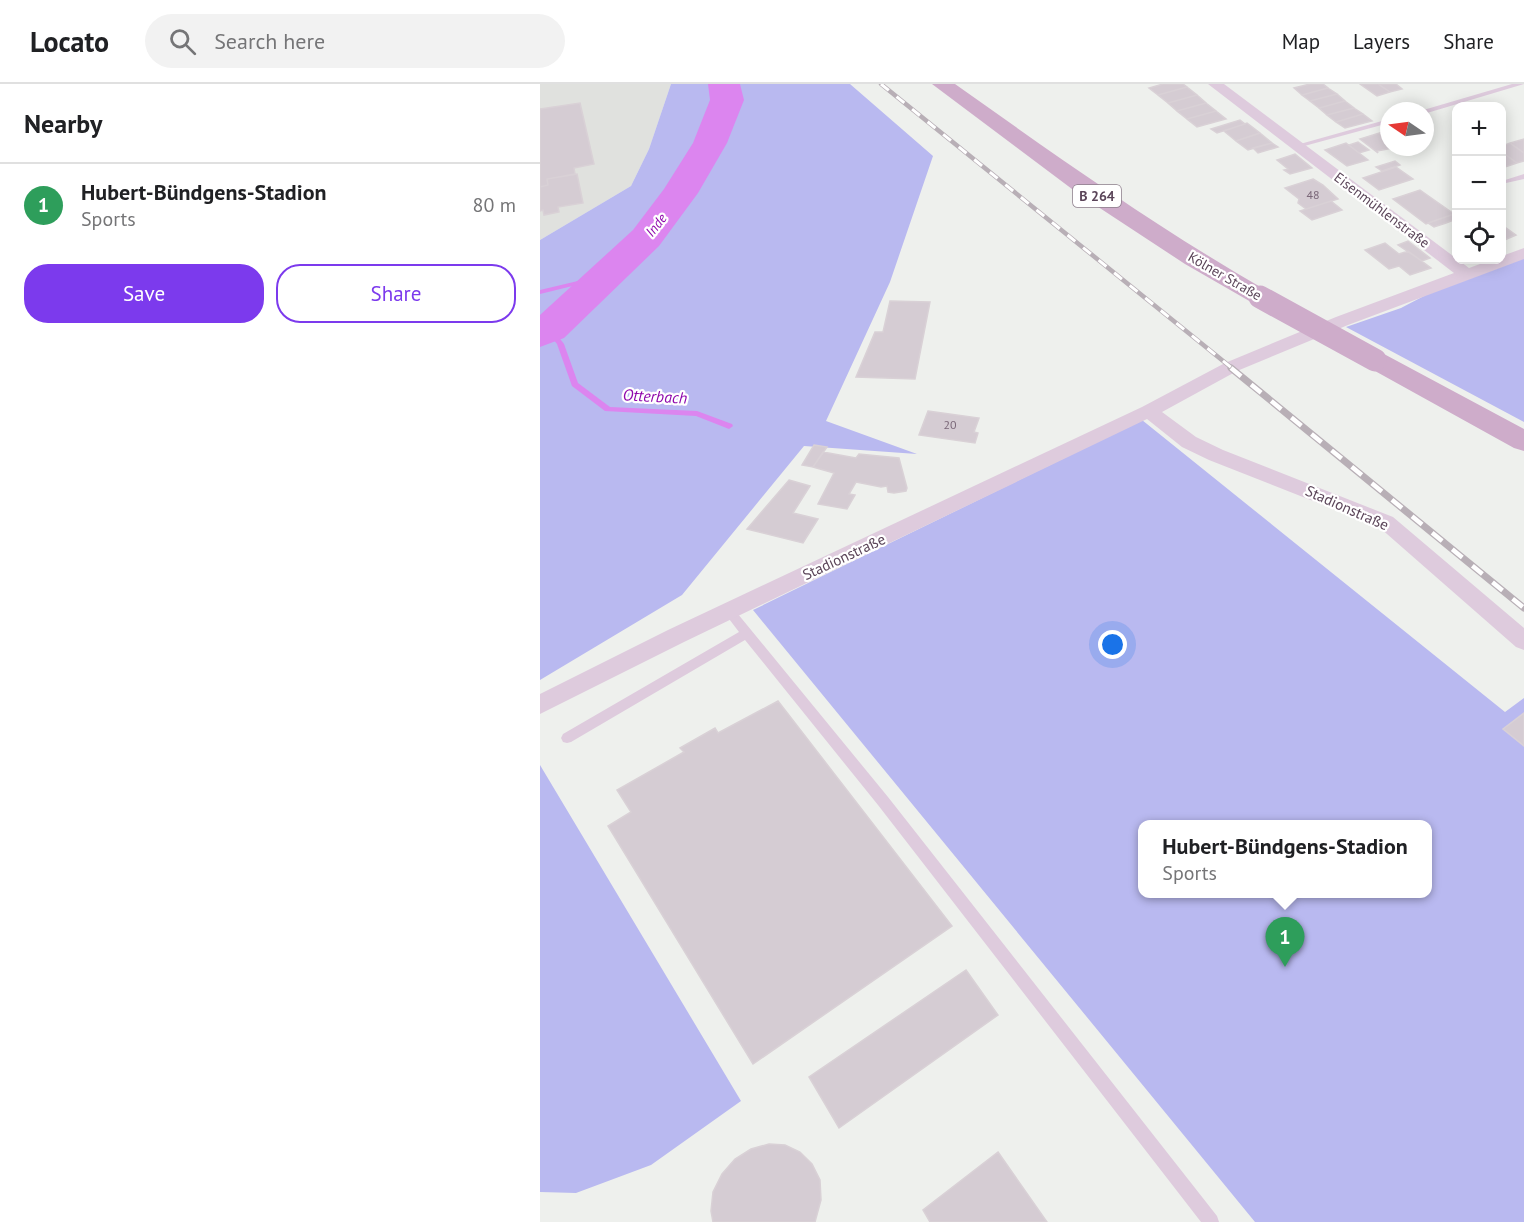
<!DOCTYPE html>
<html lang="en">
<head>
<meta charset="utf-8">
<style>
	:root { --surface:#fff; --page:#f2f2f2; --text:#202124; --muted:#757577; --line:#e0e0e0; --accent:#7c3aed }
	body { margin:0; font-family:"PT Sans",sans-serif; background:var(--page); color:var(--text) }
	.controls { position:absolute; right:18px; top:18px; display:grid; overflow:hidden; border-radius:12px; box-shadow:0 3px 15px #0003 }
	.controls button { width:54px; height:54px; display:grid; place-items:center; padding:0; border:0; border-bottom:2px solid var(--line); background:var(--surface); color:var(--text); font:30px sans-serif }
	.compass { position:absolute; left:840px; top:18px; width:54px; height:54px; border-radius:50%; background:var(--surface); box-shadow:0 3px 15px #0003; rotate:283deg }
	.you { position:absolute; left:573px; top:561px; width:21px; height:21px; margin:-15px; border:4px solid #fff; border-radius:50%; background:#1a73e8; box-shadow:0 0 0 9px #1a73e833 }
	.badge { display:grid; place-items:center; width:39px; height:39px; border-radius:50%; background:var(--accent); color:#fff; font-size:20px; font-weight:700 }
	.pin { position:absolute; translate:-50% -50px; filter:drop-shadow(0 2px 3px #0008) }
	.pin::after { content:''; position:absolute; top:32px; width:21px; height:18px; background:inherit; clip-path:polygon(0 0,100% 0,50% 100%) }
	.popup { position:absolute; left:598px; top:736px; width:294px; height:78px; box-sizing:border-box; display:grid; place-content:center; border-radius:12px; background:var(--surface); filter:drop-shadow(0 2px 4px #0005); font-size:20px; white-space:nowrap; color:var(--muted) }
	.popup b { font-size:22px; color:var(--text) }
	.popup::after { content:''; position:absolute; left:50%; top:100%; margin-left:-12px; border:12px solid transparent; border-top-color:var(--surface) }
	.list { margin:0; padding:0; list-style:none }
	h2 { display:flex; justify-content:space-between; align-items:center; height:78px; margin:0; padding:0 24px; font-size:26px }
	h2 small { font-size:20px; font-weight:400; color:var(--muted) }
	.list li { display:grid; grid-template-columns:39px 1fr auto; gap:18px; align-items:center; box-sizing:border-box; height:84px; padding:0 24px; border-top:2px solid var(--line) }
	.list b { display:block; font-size:22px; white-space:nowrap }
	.list p { margin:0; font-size:20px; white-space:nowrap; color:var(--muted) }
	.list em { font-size:20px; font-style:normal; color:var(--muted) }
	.actions { display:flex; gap:12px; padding:18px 24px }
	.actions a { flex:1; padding:14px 0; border:2px solid var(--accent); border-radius:24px; text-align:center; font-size:21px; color:var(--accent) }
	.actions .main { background:var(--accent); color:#fff }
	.icon { flex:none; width:33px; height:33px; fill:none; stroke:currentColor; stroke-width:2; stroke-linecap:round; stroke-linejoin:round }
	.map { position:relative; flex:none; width:984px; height:1138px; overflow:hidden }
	header { display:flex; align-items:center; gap:36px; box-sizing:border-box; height:84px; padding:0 30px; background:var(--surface); border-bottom:2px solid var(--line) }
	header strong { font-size:28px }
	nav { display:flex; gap:33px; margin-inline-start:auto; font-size:21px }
	.search { width:420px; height:54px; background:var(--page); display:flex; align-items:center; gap:15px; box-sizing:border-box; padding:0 21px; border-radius:33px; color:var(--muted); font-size:22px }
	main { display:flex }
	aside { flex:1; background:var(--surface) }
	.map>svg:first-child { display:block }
	.education { fill:#e0e1de }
	.green { fill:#b9b9f0; fill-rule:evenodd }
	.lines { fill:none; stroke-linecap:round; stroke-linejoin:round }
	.stream { fill:#dc85ef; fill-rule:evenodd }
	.river { fill:#dc85ef; fill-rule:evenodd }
	.building { fill:#d5ccd3; stroke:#d9d1d6; stroke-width:1.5 }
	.service { fill:#decbdd; fill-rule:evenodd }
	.minor { fill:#decbdd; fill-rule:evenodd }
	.primary { fill:#ceacca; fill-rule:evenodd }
	.rail-far1-casing { stroke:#b8afb6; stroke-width:4.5 }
	.rail-casing { stroke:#b8afb6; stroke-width:7 }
	.rail-far1 { stroke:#fff; stroke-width:3; stroke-dasharray:10; stroke-linecap:butt }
	.rail { stroke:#fff; stroke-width:4.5; stroke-dasharray:13; stroke-linecap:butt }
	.primary-bridge { stroke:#ceacca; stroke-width:23 }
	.labels { text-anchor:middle; stroke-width:4.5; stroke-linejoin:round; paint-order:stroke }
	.number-label { font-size:12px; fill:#7a6778 }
	.shield { fill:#fff; stroke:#8c7d8b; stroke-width:1.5 }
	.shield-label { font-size:14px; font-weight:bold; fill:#5b4559 }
	.far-street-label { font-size:14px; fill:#5b4559; stroke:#fff }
	.far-water-label { font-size:14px; font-style:italic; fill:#8f07ac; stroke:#fff }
	.street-label { font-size:15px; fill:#5b4559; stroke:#fff }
	.water-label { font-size:16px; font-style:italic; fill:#8f07ac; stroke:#fff }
</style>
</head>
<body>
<header>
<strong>Locato</strong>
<div class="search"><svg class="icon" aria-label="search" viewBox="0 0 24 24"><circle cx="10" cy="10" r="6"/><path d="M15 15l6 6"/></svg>Search here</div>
<nav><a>Map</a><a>Layers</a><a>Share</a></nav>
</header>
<main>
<aside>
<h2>Nearby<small></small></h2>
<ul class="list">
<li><span class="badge" style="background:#2e9e5b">1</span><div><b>Hubert-Bündgens-Stadion</b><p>Sports</p></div><em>80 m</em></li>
</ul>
<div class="actions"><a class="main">Save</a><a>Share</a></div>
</aside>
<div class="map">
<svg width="984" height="1138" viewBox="0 0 984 1138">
	<rect width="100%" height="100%" fill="#eef0ed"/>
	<path class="education" d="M0,0H131L109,65L91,102L0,156Z"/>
	<path class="green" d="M131,0H310L393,72L350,198L286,337L377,370L264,362L142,511L0,596V156L91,102L109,65Z
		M984,170V338L806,243L861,224L926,190Z
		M602,336L965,628L984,614V1138H715L213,526ZM602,740H888V810H602Z
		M0,681L201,1017L111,1081L36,1109L0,1108Z"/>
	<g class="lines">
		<path class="stream" d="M63,191L66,193L65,194L0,210V206Z
			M7,243H11L24,260L38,299L70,323L157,327L192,340L193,342L189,345L156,332L65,327L32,302L17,260L5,245Z"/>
		<path class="river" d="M168,0H200L204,16L187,59L158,109L119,162L24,254L0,263V231L93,146L124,105L153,59L170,16Z"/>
	</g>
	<path class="building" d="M623,0H643L647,3L618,11L609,4Z
		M770,0H783L788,4L762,11L754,4Z
		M820,0H838L850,8L837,12Z
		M838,0H856L862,5L850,8Z
		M647,3L657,11L628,19L618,11Z
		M788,4L797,10L770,17L762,11Z
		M797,10L805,17L779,24L770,17Z
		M657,11L666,19L637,27L628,19Z
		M805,17L814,24L787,31L779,24Z
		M40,19L54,80L34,84L35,90L7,95L8,101L0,103V25Z
		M666,19L676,27L647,35L637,27Z
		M814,24L823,30L796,38L787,31Z
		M676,27L686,35L657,43L647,35Z
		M823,30L832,37L805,44L796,38Z
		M700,36L705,40L677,49L671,45Z
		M707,39L720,49L696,57L684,47Z
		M849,46V63H858L837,67L838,69L820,55Z
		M720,49L732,59L708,66L696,57Z
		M984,55V69L970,59Z
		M818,58L829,66L819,69L809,61Z
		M732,59L738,63L718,69L713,64Z
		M806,59L819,69L828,76L807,82L785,66Z
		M970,59L984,69V77L977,79L962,68V62Z
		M962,68L977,79L962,84Z
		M755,70L772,84L750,90L744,86L748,85L737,76Z
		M855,77L860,81L842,87L836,83Z
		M856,83L873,95L839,106L823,94Z
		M37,90L43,119L18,123L19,128L4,131L3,126L0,127V103L8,101L7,95Z
		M773,95L783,101L798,115L766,125L758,119L759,115L745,104Z
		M880,106L914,130L886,140L853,115Z
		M791,117L802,126L772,136L760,127Z
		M914,130L916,135L906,139L894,143L888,139Z
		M962,141L976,151L962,157Z
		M868,157L890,174L882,177L858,161Z
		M845,159L859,170L868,167L891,184L870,191L859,182L849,185L825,166Z
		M350,217L390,218L375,295L316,293L335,248H343Z
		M388,327L439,334L434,348L438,349L435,359L379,351Z
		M274,361L287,363L273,383L262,381Z
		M283,368L316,374L319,370L359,374L367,404L366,407L354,409L348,408L347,402L341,403L316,398L309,410L315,411L307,425L278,420L294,389L273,383Z
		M249,396L270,402L253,429L278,435L263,459L207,445Z
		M238,617L412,842L213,980L68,742L91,728L77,706L144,668L140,664L175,644L178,649Z
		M984,629V662L963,645Z
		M426,886L458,931L299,1044L269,993Z
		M229,1060L245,1061L260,1068L272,1080L280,1096L281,1116L275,1138H173L171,1127L173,1108L182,1090L195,1075L211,1065Z
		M458,1068L507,1138H390L383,1126Z"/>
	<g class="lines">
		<path class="service" d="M972,0H984L887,29L880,27Z
			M849,35V39L757,64L753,62Z
			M984,90V95L966,99L962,97Z
			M189,523L193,524L348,713L677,1132L679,1138H661L338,721L205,556L31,658L27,659L23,658L21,654L23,650L199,548L183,527Z"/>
		<path class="minor" d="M668,0H684L929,184L951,176H962V172L984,164V175L808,241L697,287L622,328L656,353L683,366L853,433L984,544V566L976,563L839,443L669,376L642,363L607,335L144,558L0,630V610L128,546L602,323L685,279L796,233L914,189Z"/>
		<path class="primary" d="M392,0H415C518,73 619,145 729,208L733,213L729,218L720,221L711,218L645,180L540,111Z
			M835,268L844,270L984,345V367L974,364L826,282L822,276L826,270Z"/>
		<defs>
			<path id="rail-far1" d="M341,0L693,285"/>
			<path id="rail" d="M691,284L984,524"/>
		</defs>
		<use href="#rail-far1" class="rail-far1-casing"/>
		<use href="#rail" class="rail-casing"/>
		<use href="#rail-far1" class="rail-far1"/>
		<use href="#rail" class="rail"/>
		<path class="primary-bridge" d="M720,213L835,276"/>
	</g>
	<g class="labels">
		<g class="number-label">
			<text x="773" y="115">48</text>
			<text x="410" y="345">20</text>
		</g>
		<rect class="shield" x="533" y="101" width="48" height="22" rx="4.5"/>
		<g class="shield-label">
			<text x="557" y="117">B 264</text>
		</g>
		<g class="far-street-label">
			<text transform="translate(842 126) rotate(37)" y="5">Eisenmühlenstraße</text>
			<text transform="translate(685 192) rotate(30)" y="5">Kölner Straße</text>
		</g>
		<g class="far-water-label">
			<text transform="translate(116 141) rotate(-52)" y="5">Inde</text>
		</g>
		<g class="street-label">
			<text transform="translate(807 424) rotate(24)" y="5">Stadionstraße</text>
			<text transform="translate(304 473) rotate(-25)" y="5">Stadionstraße</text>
		</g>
		<g class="water-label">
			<text transform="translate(115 312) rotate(3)" y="6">Otterbach</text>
		</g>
	</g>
</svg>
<div class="controls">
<button>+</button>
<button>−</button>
<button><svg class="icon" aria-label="locate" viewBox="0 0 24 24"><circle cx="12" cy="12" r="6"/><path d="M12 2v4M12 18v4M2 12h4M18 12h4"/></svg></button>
</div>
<svg class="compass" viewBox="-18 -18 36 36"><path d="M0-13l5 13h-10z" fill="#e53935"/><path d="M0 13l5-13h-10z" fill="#757577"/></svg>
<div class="you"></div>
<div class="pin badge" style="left:745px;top:883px;background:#2e9e5b">1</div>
<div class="popup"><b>Hubert-Bündgens-Stadion</b>Sports</div>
</div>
</main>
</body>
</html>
